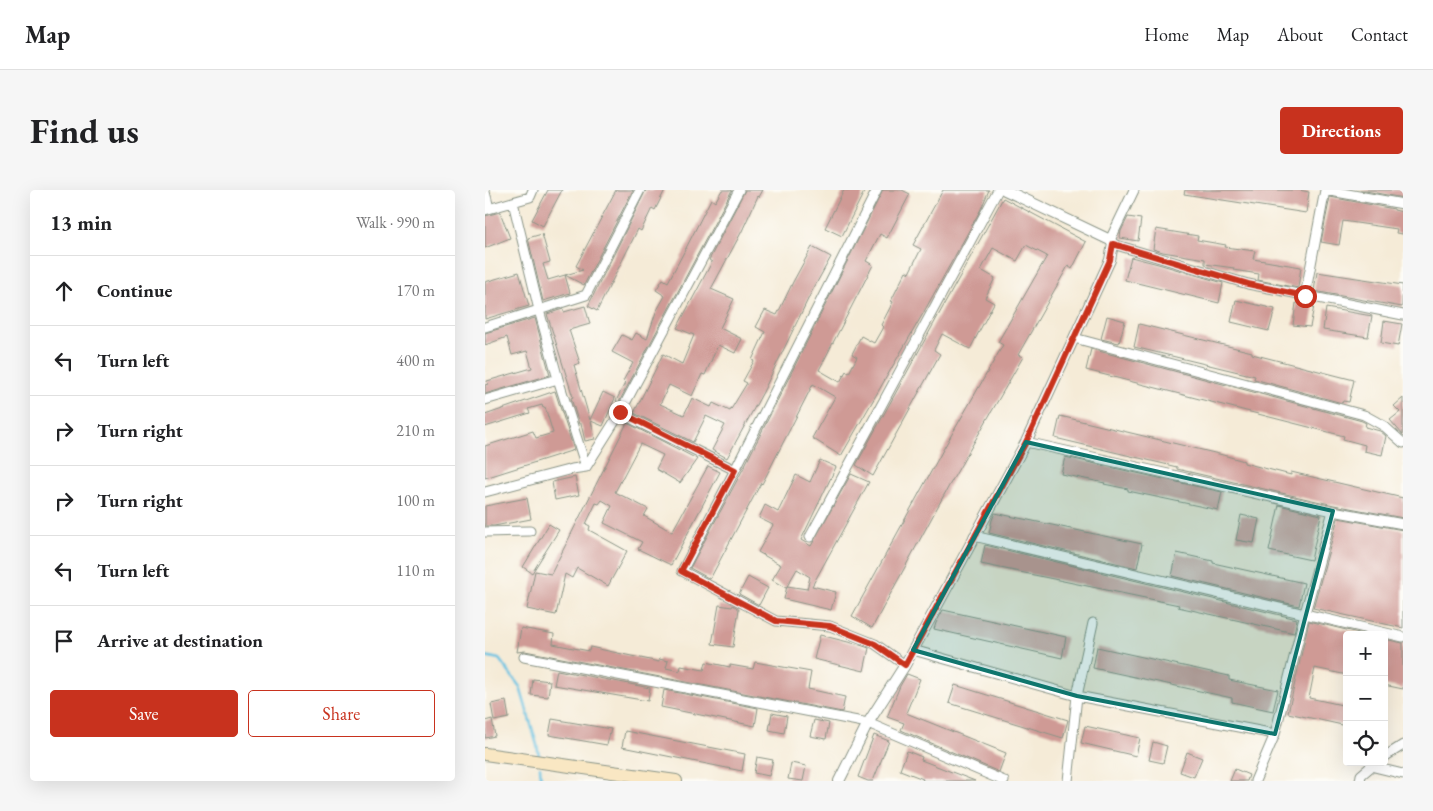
<!DOCTYPE html>
<html lang="en">
<head>
<meta charset="utf-8">
<style>
	:root { --surface:#fff; --page:#f6f6f6; --text:#202124; --muted:#757577; --line:#e0e0e0; --accent:#c8321e }
	body { margin:0; font-family:"EB Garamond",serif; background:var(--page); color:var(--text) }
	.controls { position:absolute; right:15px; bottom:15px; display:grid; overflow:hidden; border-radius:5px; box-shadow:0 5px 20px #0002 }
	.controls button { width:45px; height:45px; display:grid; place-items:center; padding:0; border:0; border-bottom:1px solid var(--line); background:var(--surface); color:var(--text); font:25px sans-serif }
	.stop { position:absolute; width:15px; height:15px; margin:-11px; border:4px solid #c8321e; border-radius:50%; background:#fff }
	.stop.end { background:#c8321e; border-color:#fff; box-shadow:0 1px 5px #0008 }
	.list { margin:0; padding:0; list-style:none }
	h2 { display:flex; justify-content:space-between; align-items:center; height:65px; margin:0; padding:0 20px; font-size:21px }
	h2 small { font-size:16px; font-weight:400; color:var(--muted) }
	.list li { display:grid; grid-template-columns:32px 1fr auto; gap:15px; align-items:center; box-sizing:border-box; height:70px; padding:0 20px; border-top:1px solid var(--line) }
	.list b { display:block; font-size:19px; white-space:nowrap }
	.list em { font-size:16px; font-style:normal; color:var(--muted) }
	.actions { display:flex; gap:10px; padding:15px 20px }
	.actions a { flex:1; padding:11px 0; border:1px solid var(--accent); border-radius:5px; text-align:center; font-size:18px; color:var(--accent) }
	.actions .main { background:var(--accent); color:#fff }
	.icon { flex:none; width:28px; height:28px; fill:none; stroke:currentColor; stroke-width:2; stroke-linecap:round; stroke-linejoin:round }
	.map { position:relative; flex:none; width:918px; height:591px; overflow:hidden; border-radius:5px }
	header { display:flex; align-items:center; gap:30px; box-sizing:border-box; height:70px; padding:0 25px; background:var(--surface); border-bottom:1px solid var(--line) }
	header strong { font-size:24px }
	nav { display:flex; gap:28px; margin-inline-start:auto; font-size:18px }
	.intro { display:flex; align-items:center; justify-content:space-between; box-sizing:border-box; height:120px; padding:0 30px }
	h1 { margin:0; font-size:35px }
	.button { padding:12px 22px; border-radius:5px; background:var(--accent); color:#fff; font-size:18px; font-weight:700 }
	main { display:flex; gap:30px; padding:0 30px }
	aside { flex:1; background:var(--surface); border-radius:5px; box-shadow:0 5px 20px #0002 }
	.map>svg:first-child { display:block }
	.lines { fill:none; stroke-linecap:round; stroke-linejoin:round }
	.stream { stroke:#65c2e3; stroke-width:2.5 }
	.building { fill:#cf9a95 }
	.minor-casing { stroke:#8a9486; stroke-width:11 }
	.tertiary-casing { stroke:#8a9486; stroke-width:12 }
	.secondary-casing { stroke:#8a9486; stroke-width:14 }
	.minor { stroke:#fff; stroke-width:9 }
	.tertiary { stroke:#fff; stroke-width:10 }
	.secondary { stroke:#f9e7c3; stroke-width:12 }
	.route { stroke:#c8321e; stroke-width:6 }
	.marked { fill:#0f766e; fill-opacity:0.2; stroke:#0f766e; stroke-width:4; stroke-linejoin:round }
</style>
</head>
<body>
<header>
<strong>Map</strong>
<nav><a>Home</a><a>Map</a><a>About</a><a>Contact</a></nav>
</header>
<div class="intro"><h1>Find us</h1><a class="button">Directions</a></div>
<main>
<aside>
<h2>13 min<small>Walk · 990 m</small></h2>
<ul class="list">
<li><svg class="icon" aria-label="ahead" viewBox="0 0 24 24"><path d="M12 20V5M6 11l6-6 6 6"/></svg><div><b>Continue</b></div><em>170 m</em></li>
<li><svg class="icon" aria-label="left" viewBox="0 0 24 24"><path d="M17 20v-9H6M10 6l-5 5 5 5"/></svg><div><b>Turn left</b></div><em>400 m</em></li>
<li><svg class="icon" aria-label="right" viewBox="0 0 24 24"><path d="M7 20v-9h11M14 6l5 5-5 5"/></svg><div><b>Turn right</b></div><em>210 m</em></li>
<li><svg class="icon" aria-label="right" viewBox="0 0 24 24"><path d="M7 20v-9h11M14 6l5 5-5 5"/></svg><div><b>Turn right</b></div><em>100 m</em></li>
<li><svg class="icon" aria-label="left" viewBox="0 0 24 24"><path d="M17 20v-9H6M10 6l-5 5 5 5"/></svg><div><b>Turn left</b></div><em>110 m</em></li>
<li><svg class="icon" aria-label="arrive" viewBox="0 0 24 24"><path d="M6 21V4h12l-3 4 3 4H6"/></svg><div><b>Arrive at destination</b></div></li>
</ul>
<div class="actions"><a class="main">Save</a><a>Share</a></div>
</aside>
<div class="map">
<svg width="918" height="591" viewBox="0 0 918 591">
	<rect width="100%" height="100%" fill="#fdfcf7"/>
	<filter id="ink" filterUnits="userSpaceOnUse"><feTurbulence type="fractalNoise" baseFrequency=".02" numOctaves="2"/><feDisplacementMap in="SourceGraphic" scale="10" xChannelSelector="R" yChannelSelector="G"/><feConvolveMatrix kernelMatrix="1 2 1 2 8 2 1 2 1" color-interpolation-filters="sRGB"/></filter>
	<filter id="wash" filterUnits="userSpaceOnUse"><feTurbulence type="fractalNoise" baseFrequency=".0096" numOctaves="4" result="noise"/><feDisplacementMap in="SourceGraphic" scale="20" xChannelSelector="R" yChannelSelector="G"/><feGaussianBlur stdDeviation="1.12" result="paint"/><feColorMatrix in="noise" values="0 0 0 0 0 0 0 0 0 0 0 0 0 0 0 0 0 1.4 0 .05"/><feComposite in="paint" operator="in"/></filter>
	<g filter="url(#wash)">
		<rect width="100%" height="100%" fill="#f5ebd7"/>
		<g class="lines">
			<path class="stream" d="M0,466L14,469L35,497L52,555L54,566
				M55,577L56,591"/>
		</g>
		<g id="blocks">
			<path class="building" d="M63,0H77L58,36L47,30Z
				M131,0H148L99,95L80,85L98,80L91,76Z
				M161,0H180L170,20L167,18L156,41L153,39L112,121L103,116Z
				M237,0H247L134,212L131,211L140,193L138,191L148,173L127,162L137,145L147,150L151,143L162,149L171,122L180,106L171,100L178,89L183,92L199,62L226,9L230,12Z
				M260,0H278L274,7L273,6L257,41L226,99L249,109L235,138L257,149L250,163L233,155L220,185L217,184L207,206L184,195L175,214L199,225L207,208L226,217L228,213L245,221L262,193L258,191L269,171L267,170L280,142L271,137L280,120L292,125L308,92L327,57L346,67L326,103L278,202L242,268L227,260L240,235L221,226L208,252L149,223L178,164L197,174L209,145L192,138L227,72L224,70Z
				M359,0H380L357,46L340,38Z
				M398,0H417L425,4L402,48L395,44L381,71L388,75L334,180L355,192L361,181L364,183L372,167L367,164L376,146L389,153L398,137L396,135L408,112L406,111L421,81L424,83L436,59L428,55L458,0H504L496,19L436,127L356,266L327,248L350,207L328,194L277,294L276,293L225,389L205,378L256,283Z
				M700,0H814L824,2L821,23L699,4Z
				M875,0H918V8Z
				M845,7L909,19V20L918,22V44L911,43L912,39L858,31L854,55L836,52Z
				M518,8L601,52L587,79L583,76L533,165L538,167L465,294L387,438L367,426L459,258L518,155L513,152L562,66L541,55L532,71L508,58L496,80L510,88L500,108L509,113L485,159L457,144L449,160L455,164L388,286L371,275Z
				M15,22L25,48L0,58V26Z
				M643,27L656,29L653,51L635,48L636,41Z
				M671,39L713,46L712,50L741,55L740,57L770,61L768,69L816,77L813,98L773,90L774,84L748,80L749,78L720,74V69L678,62L668,59Z
				M57,44L65,72L58,74L63,90L80,85L85,103L58,111L43,48Z
				M646,67L673,74L738,93L734,113L640,90Z
				M34,82L44,116L0,129V92Z
				M832,82L918,95L917,117L829,101Z
				M751,110L790,119L784,141L746,132Z
				M811,113L829,116L825,137L808,135Z
				M100,116L105,134L84,140L95,173L89,175L105,230L118,202L130,208L118,236L106,231L110,249L100,251L96,234H94L86,208L88,207L62,124L78,119L79,122Z
				M841,118L887,126L883,147L838,140Z
				M622,126L640,131L634,153L616,149Z
				M50,128L65,185L0,204V195L3,194L2,191L47,178L42,161L27,165L22,147L0,155V143Z
				M899,131L917,134L913,156L896,153Z
				M654,134L767,162V164L869,190L864,212L858,211L857,213L769,189L770,186L649,157Z
				M606,159L877,231L881,233L880,237L895,241L901,246L897,265L879,261L880,255L858,249L859,246L601,180Z
				M70,201L89,260L0,288V256L48,241L51,248L68,243L60,217L58,218L57,215L43,219L45,223L0,237V225Z
				M918,208V245L905,230L915,222L909,216Z
				M575,226L738,265L759,271V273L806,285V282L918,308V328L849,315L692,279V277L570,248Z
				M142,233L212,269L195,293L171,279L178,265L155,254L130,302L163,319L159,326L187,342L223,276L235,282L186,375L153,359L157,352L119,333L127,316L117,310L114,314L111,313L101,334L105,336L104,340L142,361L123,396L92,378L87,388L80,384L71,425L42,419L50,381L66,384Z
				M580,267L737,302L733,320L643,301V299L619,294L620,293L576,284Z
				M335,270L351,277L316,350L326,356L366,284L384,292L327,396L351,402L346,420L299,409L302,396L322,399L325,387L312,379L301,398L287,390L296,375L273,362L288,335L274,328L280,315L293,322L311,285L325,292Z
				M90,287L94,305L70,310L67,292Z
				M42,308L46,329L9,336H0V316Z
				M794,315L836,325L826,370L784,361Z
				M510,323L657,354L652,378L504,343L507,330Z
				M756,325L774,329L769,353L751,350Z
				M853,328L918,340V438L828,418Z
				M64,334L74,340L47,383L38,377Z
				M500,355L812,429L809,443L693,417L694,415L496,374Z
				M692,363L728,371V373L819,393L814,416L687,386Z
				M263,387L283,398L274,415L254,404Z
				M234,415L247,417L248,415L254,419L248,457L227,454Z
				M458,420L581,447L577,468L449,439L451,433Z
				M824,431L878,444L862,445V485L830,478L824,508L862,516V536L803,523Z
				M36,438L69,444L68,454L104,461L105,457L174,472V469L183,471L181,478L195,481L196,476L219,480L221,472L245,477V475L268,479L270,472L326,482L323,499L360,507L357,522L40,461L32,462Z
				M335,445L375,455L384,458L379,481L329,469Z
				M899,449L918,453V499L899,495Z
				M612,457L744,486V490L793,500L788,521L747,512V508L608,478Z
				M72,480L165,498L163,511L69,495Z
				M422,484L435,489L421,523L521,563L514,582L416,540L419,533L402,527L415,496Z
				M48,489L65,491L63,507L46,505Z
				M470,495L583,530L578,548L464,513Z
				M179,500L273,518L270,536L176,517Z
				M21,511L24,528L9,531L6,514Z
				M287,523L302,526L299,543L284,540Z
				M7,529L10,546L0,548V531Z
				M67,529L126,539L122,555L64,545Z
				M329,530L344,533L341,549L325,546Z
				M600,536L655,548L651,566L596,553Z
				M140,541L260,564L257,581L137,557Z
				M389,545L404,551L388,591H383L373,587Z
				M668,552L682,556L678,573L664,570Z
				M422,561L437,567L436,570L490,591H437L438,589L415,580Z
				M702,562L717,568L709,587L695,582Z
				M272,567L288,570L284,586L269,583Z
				M306,573L321,576L318,591L303,589Z
				M750,579L764,585L762,591H745Z"/>
		</g>
	</g>
	<g filter="url(#ink)">
		<use href="#blocks" fill-opacity="0" stroke="#8a9486" stroke-width="1"/>
		<g class="lines">
			<defs>
				<path id="minor" d="M392,0L250,280L197,381L291,431L345,436L390,454L420,475
					M840,0L918,14
					M0,2L4,18
					M28,12L54,120L73,189L101,277
					M0,20L45,7L48,0
					M625,50L649,0
					M628,54L763,94L918,125
					M820,106L840,0
					M0,137L101,105L155,0
					M589,148L879,225L899,236L918,253
					M0,210L73,189
					M135,223L250,280
					M541,252L848,321L918,334
					M0,302L87,279L101,277L135,223L254,0
					M0,342L45,341
					M489,346L918,447
					M325,347L513,0
					M428,460L592,506L790,544
					M39,467L383,533L519,591
					M899,567L918,555
					M885,576L918,584
					M583,591L592,506L608,433
					M770,591L790,544L820,423L848,321
					M875,591L876,585L889,574"/>
				<path id="tertiary" d="M354,591L383,533L420,475L541,252L625,70L628,54L625,50L520,0"/>
				<path id="secondary" d="M0,564L191,591"/>
			</defs>
			<use href="#minor" class="minor-casing"/>
			<use href="#tertiary" class="tertiary-casing"/>
			<use href="#secondary" class="secondary-casing"/>
			<use href="#minor" class="minor"/>
			<use href="#tertiary" class="tertiary"/>
			<use href="#secondary" class="secondary"/>
		</g>
	</g>
	<g class="lines" filter="url(#ink)">
		<path class="route" d="M135,222L250,280L196,381L291,431L345,436L390,454L420,475L541,252L625,70L628,54L763,94L820,106"/>
	</g>
	<path class="marked" d="M541,252L848,321L790,544L592,506L428,460Z"/>
</svg>
<div class="controls">
<button>+</button>
<button>−</button>
<button><svg class="icon" aria-label="locate" viewBox="0 0 24 24"><circle cx="12" cy="12" r="6"/><path d="M12 2v4M12 18v4M2 12h4M18 12h4"/></svg></button>
</div>
<div class="stop" style="left:820px;top:106px"></div>
<div class="stop end" style="left:135px;top:222px"></div>
</div>
</main>
</body>
</html>
